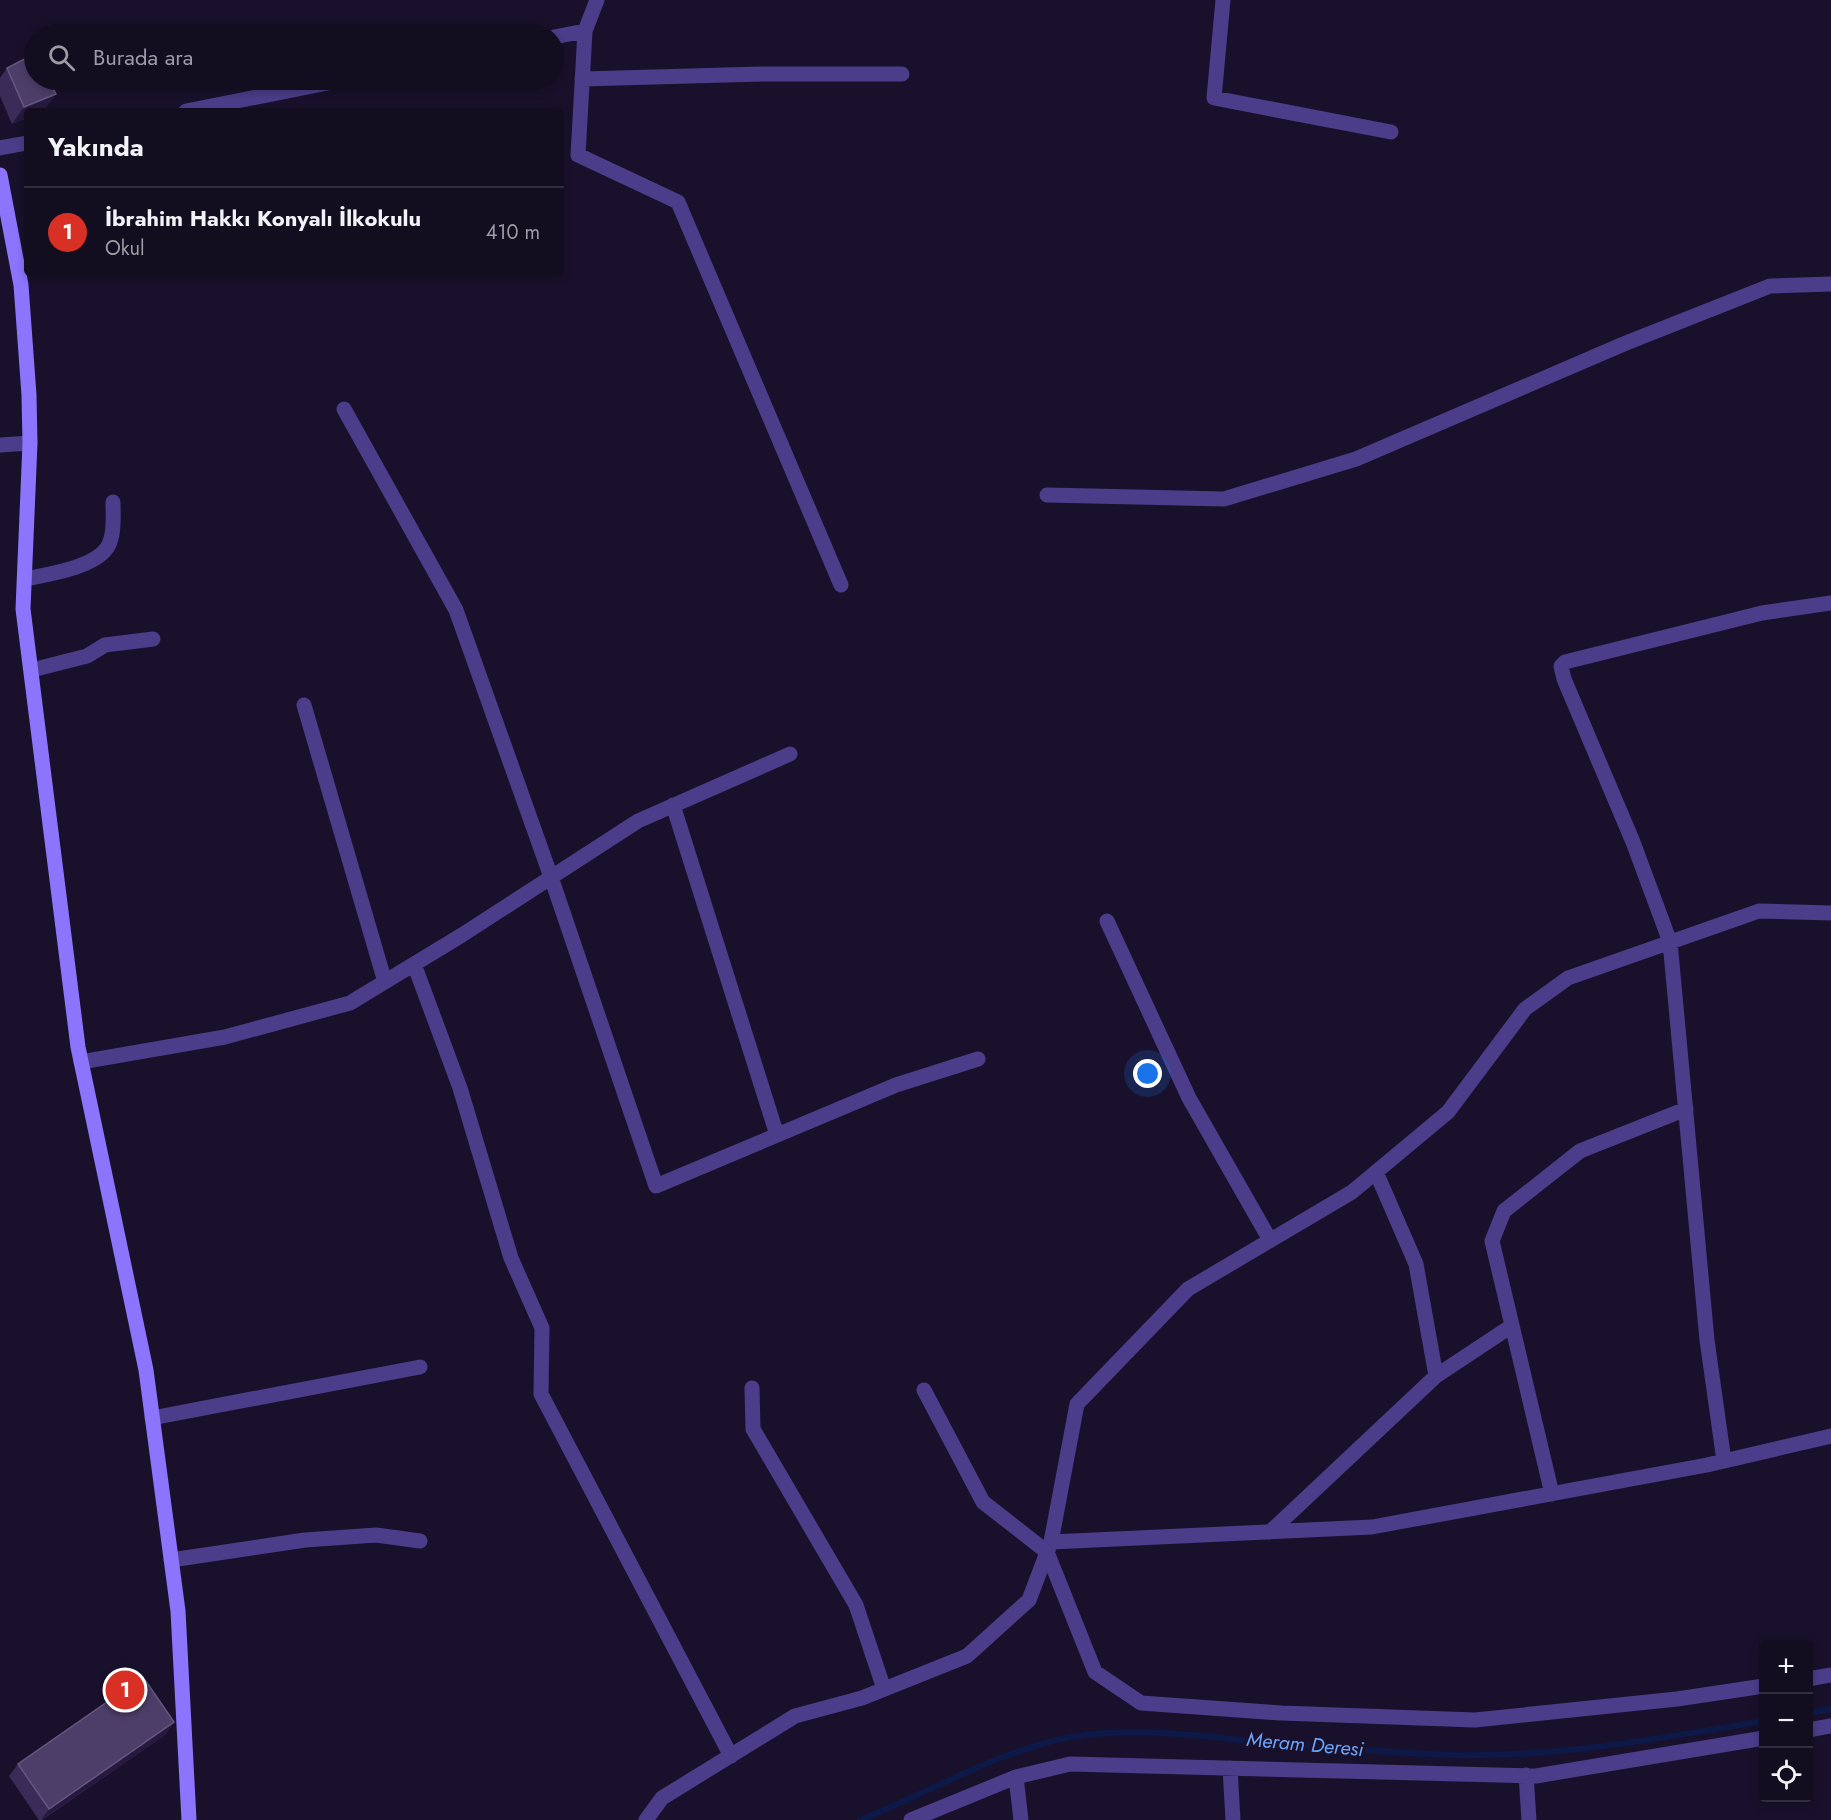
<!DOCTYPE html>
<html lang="tr">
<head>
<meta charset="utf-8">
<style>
	:root { --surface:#130d20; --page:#201b2d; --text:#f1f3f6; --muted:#9d9ca5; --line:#322d3e; --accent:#d93025 }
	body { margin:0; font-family:Jost,sans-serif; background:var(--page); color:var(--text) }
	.controls { position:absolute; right:18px; bottom:18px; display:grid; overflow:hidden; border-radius:6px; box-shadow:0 3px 9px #0003 }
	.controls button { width:54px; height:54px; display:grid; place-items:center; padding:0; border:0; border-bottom:2px solid var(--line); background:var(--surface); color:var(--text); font:30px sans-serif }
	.you { position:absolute; left:1148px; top:1074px; width:21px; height:21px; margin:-15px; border:4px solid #fff; border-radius:50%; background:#1a73e8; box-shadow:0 0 0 9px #1a73e833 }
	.badge { display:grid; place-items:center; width:39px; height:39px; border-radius:50%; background:var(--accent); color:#fff; font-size:20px; font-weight:700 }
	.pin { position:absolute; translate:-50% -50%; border:3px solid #fff; box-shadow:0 2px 6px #0006 }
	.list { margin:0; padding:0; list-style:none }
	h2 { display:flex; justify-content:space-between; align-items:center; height:78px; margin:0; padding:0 24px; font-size:26px }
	h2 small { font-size:20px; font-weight:400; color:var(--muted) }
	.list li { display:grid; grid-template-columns:39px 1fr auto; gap:18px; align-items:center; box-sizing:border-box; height:90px; padding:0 24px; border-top:2px solid var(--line) }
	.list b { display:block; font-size:22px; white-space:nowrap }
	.list p { margin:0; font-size:20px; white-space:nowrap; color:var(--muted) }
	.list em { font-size:20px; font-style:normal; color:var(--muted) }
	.icon { flex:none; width:33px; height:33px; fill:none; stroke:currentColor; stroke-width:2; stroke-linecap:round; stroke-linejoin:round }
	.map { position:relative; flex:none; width:1831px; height:1820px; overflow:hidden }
	.search { position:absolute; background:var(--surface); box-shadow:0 3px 9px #0003; left:24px; top:24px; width:540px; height:66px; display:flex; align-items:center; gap:15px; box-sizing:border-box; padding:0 21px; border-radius:33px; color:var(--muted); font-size:22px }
	.panel { position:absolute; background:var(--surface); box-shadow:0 3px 9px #0003; left:24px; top:108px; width:540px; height:168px; border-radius:6px }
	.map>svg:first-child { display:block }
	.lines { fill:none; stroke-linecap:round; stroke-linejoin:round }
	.stream { stroke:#0c1949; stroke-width:6 }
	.street { stroke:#4b3d89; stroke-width:15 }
	.secondary { stroke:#8c74fd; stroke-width:15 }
	.wall { fill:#3b2b58 }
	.shaded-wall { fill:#26193e }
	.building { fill:#4d3e69; stroke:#655781; stroke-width:1.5 }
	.labels { text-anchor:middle; stroke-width:6; stroke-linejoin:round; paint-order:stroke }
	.water-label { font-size:20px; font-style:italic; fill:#6ca4fc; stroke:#19112b }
</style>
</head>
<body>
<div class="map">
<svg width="1831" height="1820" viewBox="0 0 1831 1820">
	<rect width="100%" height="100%" fill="#19112b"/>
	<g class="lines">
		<path class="stream" d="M1808,1713L1831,1709
			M860,1820C930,1793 996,1751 1071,1737C1131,1727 1191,1735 1251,1741C1317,1747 1384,1752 1450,1755C1555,1758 1661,1738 1764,1721"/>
		<path class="street" d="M1223,0L1214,98L1391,132
			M585,31L578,155L678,202L841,585
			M554,37L585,31L597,0
			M582,79L761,74H902
			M186,111L343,80
			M0,148L27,143
			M344,409L456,610L551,877L656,1186L896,1085L978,1059
			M0,445L30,443
			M1047,495L1224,499L1356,459L1626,343L1770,286L1831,284
			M25,579C48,574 93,568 107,548C115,536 113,515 113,502
			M32,670L87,656L105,645L153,639
			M304,705L385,982
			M673,805L777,1135
			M1107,921L1189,1098L1270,1240
			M414,964L460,1088L511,1258L542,1328L541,1394L731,1756
			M81,1062L225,1037L350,1003L462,935L638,821L790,754
			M1376,1172L1416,1264L1436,1376
			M752,1388L753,1429L856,1605L884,1689
			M924,1390L983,1502L1047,1552L1095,1672L1141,1703L1281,1713L1475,1720L1677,1699L1764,1686
			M152,1418L420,1367
			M1724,1461L1707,1340L1670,942L1633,842L1564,679L1561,666L1565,662L1762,613L1831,603
			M1552,1494L1492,1241L1504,1211L1580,1151L1686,1109
			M1270,1532L1436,1376L1510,1327
			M1051,1542L1372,1527L1707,1465L1831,1436
			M171,1560L305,1540L376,1535L420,1541
			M1808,1679L1831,1675
			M1808,1730L1831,1726
			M1230,1768L1233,1820
			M1526,1775L1529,1820
			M1016,1777L1021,1820
			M646,1820L662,1798L795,1716L862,1698L967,1656L1029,1600L1051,1542L1077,1404L1188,1289L1352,1192L1448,1112L1525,1009L1568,978L1759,911L1831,913
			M911,1820L1016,1777L1070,1764L1536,1776L1764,1738"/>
		<path class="secondary" d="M0,175L21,285L29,395L30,443L23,609L78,1047L146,1370L178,1611L189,1820"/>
	</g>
	<path class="wall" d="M7,68L44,111L12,124L0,96V78Z
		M174,1722L165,1735L42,1820H39L9,1776L18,1764Z"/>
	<path class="shaded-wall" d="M56,94L44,111H27V118L12,124L24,107Z
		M174,1722L165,1735L41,1820L49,1809Z"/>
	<path class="building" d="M34,54V80H49L56,94L24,107L7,68Z
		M143,1677L174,1722L49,1809L18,1764Z"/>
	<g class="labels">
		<g class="water-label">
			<text transform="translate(1305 1744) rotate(5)" y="7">Meram Deresi</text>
		</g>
	</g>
</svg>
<div class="controls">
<button>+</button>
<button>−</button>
<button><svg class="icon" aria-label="locate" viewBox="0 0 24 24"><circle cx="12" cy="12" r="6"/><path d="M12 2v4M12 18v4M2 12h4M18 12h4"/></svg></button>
</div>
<div class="you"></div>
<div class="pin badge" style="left:125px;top:1690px">1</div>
<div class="search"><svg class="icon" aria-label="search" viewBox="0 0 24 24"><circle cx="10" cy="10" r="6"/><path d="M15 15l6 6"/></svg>Burada ara</div>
<section class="panel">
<h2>Yakında<small></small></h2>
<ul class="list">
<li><span class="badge">1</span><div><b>İbrahim Hakkı Konyalı İlkokulu</b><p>Okul</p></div><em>410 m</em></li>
</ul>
</section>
</div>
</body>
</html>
